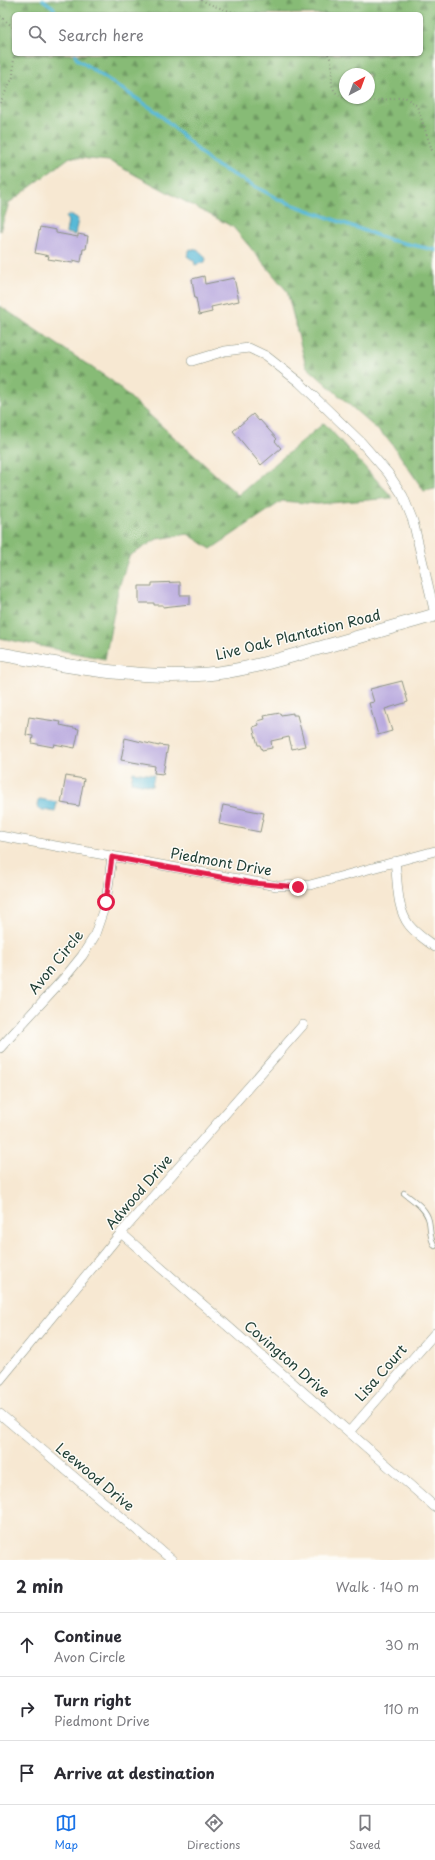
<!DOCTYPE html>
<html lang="en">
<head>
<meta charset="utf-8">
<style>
	:root { --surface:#fff; --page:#f7f7f7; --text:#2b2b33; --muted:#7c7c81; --line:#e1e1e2; --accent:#1a73e8 }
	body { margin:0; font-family:"Playpen Sans",sans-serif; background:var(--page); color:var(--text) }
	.compass { position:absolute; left:339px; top:68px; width:36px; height:36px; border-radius:50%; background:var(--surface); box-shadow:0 1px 3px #0004; rotate:41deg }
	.stop { position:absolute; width:12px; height:12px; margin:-9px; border:3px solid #e11d48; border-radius:50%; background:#fff }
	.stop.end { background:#e11d48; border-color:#fff; box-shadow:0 1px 4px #0008 }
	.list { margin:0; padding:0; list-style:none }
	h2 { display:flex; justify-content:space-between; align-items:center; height:52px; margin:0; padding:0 16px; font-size:17px }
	h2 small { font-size:13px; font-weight:400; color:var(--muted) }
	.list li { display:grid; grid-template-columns:26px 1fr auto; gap:12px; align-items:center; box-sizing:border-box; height:64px; padding:0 16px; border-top:1px solid var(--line) }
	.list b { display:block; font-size:15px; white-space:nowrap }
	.list p { margin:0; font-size:13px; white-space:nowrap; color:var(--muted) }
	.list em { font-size:13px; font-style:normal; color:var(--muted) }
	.icon { flex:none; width:22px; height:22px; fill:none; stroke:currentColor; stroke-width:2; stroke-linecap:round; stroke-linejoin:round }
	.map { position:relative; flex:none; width:435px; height:1560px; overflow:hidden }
	.search { position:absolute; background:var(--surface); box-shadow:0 1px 3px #0004; left:12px; right:12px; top:12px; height:44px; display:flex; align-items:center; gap:10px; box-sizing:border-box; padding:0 14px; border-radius:6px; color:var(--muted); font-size:15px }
	.sheet { height:244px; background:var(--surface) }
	nav { display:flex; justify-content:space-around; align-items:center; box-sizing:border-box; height:56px; border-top:1px solid var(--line); background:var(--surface); font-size:11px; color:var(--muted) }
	nav a { display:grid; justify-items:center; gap:2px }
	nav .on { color:var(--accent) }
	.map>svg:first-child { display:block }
	.forest { fill:url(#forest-firs); stroke:#537c55; fill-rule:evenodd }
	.water { fill:#59b9d7; stroke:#3c7b86 }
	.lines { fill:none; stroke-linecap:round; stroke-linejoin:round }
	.stream { stroke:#59b9d7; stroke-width:3.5 }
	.building { fill:#b7a7de }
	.lane-casing { stroke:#8b9283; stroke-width:6 }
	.street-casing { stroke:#8b9283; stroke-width:10 }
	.secondary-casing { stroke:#8b9283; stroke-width:14 }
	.path { stroke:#8b9283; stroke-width:2; stroke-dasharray:1 3; stroke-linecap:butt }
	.lane { stroke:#fff; stroke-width:4.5 }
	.street { stroke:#fff; stroke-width:9 }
	.secondary { stroke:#fff; stroke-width:13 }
	.route { stroke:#e11d48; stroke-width:5 }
	.labels { text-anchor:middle; stroke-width:3; stroke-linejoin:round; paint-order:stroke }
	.street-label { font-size:14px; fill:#1f3d34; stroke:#fdfcf7 }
</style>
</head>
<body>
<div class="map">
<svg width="435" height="1560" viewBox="0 0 435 1560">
	<defs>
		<pattern id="forest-firs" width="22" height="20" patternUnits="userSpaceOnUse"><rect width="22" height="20" fill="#87bb76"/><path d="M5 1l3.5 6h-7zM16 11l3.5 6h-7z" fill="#6e9962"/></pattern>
	</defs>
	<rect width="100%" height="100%" fill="#fdfcf7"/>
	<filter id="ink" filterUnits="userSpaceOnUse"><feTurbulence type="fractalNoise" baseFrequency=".025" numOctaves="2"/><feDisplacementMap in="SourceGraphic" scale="8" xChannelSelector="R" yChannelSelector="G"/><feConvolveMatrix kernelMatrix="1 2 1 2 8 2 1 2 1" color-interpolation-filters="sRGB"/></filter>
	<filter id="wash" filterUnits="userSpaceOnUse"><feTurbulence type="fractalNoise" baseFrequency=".012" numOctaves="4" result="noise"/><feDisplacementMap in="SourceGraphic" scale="16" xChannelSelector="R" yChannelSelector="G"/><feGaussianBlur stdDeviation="0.9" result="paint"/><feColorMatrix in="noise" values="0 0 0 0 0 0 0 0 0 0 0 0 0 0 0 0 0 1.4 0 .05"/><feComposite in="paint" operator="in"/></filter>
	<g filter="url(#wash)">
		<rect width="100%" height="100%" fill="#f7e8d2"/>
		<path class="forest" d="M0,0H435V489L424,491L390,441L306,366L287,291L233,227L109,161L70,157L9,203L0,231ZM14,14H421V54H14ZM345,74H369V98H345Z
			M0,306L112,381L238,495L324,423L393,498L317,504L282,501L211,549L188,534L157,539L129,556L118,590L105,659L0,638Z"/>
		<path class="water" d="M68,215L76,217L78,219L75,235L66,233L68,221L66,218Z
			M190,249C199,250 201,251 206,259L205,262L195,265L194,261L187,256Z
			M133,772L154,775L152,786L131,782Z
			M40,799L57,802L55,812L38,809L37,806L38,800Z"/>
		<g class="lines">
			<path class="stream" d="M43,0L53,7L56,14
				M75,54L77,59L157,112L212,163L280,200L390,240L435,250"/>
		</g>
		<g id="blocks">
			<path class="building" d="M40,227L56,230V233L78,237V234L88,236L86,249H83L81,262L73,260V263L48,259L49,256L35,253Z
				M204,276L205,284L234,278L239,301L211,307L212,312L199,315L196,298L195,299L192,279Z
				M253,414L259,421L260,420L277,439L275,441L281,448L261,465L233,431Z
				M180,582V595H190V604L163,607V605H154V603H139V586H152V583Z
				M402,681L408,702L385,709L392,731L378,735L369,703L374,702L370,689Z
				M280,713L281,715L293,713V715H297L305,746L292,749L289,737L271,741L272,748L262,750L260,745H258L253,727L259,725L258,721L265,719L264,716Z
				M29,717L61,722L60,725L79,729L75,748L54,744L53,747L32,743L33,736L26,735Z
				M125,738L159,746V745L168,746L163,774L154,773L155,766L121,760Z
				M66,776L84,779L79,806L61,803Z
				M223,805L264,813L260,832L219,824Z"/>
		</g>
	</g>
	<g filter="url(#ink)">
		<use href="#blocks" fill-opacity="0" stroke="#8b9283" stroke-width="1"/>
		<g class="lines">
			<defs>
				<path id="lane" d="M404,1193C414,1201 426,1208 429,1221C431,1231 429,1238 435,1246"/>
				<path id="street" d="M192,361L225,351L249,348L266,356L299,382L361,442L388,473L403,496L413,521L435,614
					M0,836L277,886L310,885L435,851
					M395,861C398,881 396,908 409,925C416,934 426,940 435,947
					M0,1048L65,977L82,956L94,937L106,902L112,857
					M121,1233L435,1507
					M0,1380L121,1233L303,1025
					M0,1414L172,1560
					M349,1432L435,1333"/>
				<path id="secondary" d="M0,654C68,666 137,680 207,674C244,671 280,659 316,649C356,638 395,626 435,615"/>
			</defs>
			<use href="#lane" class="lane-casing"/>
			<use href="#street" class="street-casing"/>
			<use href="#secondary" class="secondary-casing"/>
			<path class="path" d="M201,0L214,6L239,14
				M0,16L14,28
				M328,54C334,64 331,74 332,84C336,110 388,99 405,97L417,106L432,150L435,151
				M0,103L13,77L14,54"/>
			<use href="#lane" class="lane"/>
			<use href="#street" class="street"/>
			<use href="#secondary" class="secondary"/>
		</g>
	</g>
	<g class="lines" filter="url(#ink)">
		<path class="route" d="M106,902L112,857L253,883L298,887"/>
	</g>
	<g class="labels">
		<g class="street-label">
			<text transform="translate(298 635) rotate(-14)" y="5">Live Oak Plantation Road</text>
			<text transform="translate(221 862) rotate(10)" y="5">Piedmont Drive</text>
			<text transform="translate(56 962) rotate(-51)" y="5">Avon Circle</text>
			<text transform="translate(139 1192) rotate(-49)" y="5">Adwood Drive</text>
			<text transform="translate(287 1359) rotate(41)" y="5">Covington Drive</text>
			<text transform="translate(381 1373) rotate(-49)" y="5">Lisa Court</text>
			<text transform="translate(95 1477) rotate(40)" y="5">Leewood Drive</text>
		</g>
	</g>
</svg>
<svg class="compass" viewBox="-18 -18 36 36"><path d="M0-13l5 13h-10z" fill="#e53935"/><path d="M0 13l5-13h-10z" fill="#7c7c81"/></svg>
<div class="stop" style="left:106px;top:902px"></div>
<div class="stop end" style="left:298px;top:887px"></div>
<div class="search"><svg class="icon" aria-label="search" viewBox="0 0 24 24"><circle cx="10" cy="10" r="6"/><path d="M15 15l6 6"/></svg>Search here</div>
</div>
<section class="sheet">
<h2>2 min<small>Walk · 140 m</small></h2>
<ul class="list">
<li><svg class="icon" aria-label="ahead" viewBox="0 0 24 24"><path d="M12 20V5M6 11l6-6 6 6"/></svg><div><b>Continue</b><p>Avon Circle</p></div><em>30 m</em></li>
<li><svg class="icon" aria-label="right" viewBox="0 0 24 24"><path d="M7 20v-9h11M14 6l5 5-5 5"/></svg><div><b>Turn right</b><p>Piedmont Drive</p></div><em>110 m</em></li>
<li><svg class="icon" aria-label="arrive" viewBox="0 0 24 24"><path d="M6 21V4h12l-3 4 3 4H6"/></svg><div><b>Arrive at destination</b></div></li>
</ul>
</section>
<nav>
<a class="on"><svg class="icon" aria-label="map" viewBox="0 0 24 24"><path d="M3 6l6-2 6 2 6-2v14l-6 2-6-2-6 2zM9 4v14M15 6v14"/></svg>Map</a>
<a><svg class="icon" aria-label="directions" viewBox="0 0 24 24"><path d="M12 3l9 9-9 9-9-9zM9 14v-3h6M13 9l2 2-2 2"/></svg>Directions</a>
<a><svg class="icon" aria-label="saved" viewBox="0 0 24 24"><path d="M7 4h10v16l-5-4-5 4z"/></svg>Saved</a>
</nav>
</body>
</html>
